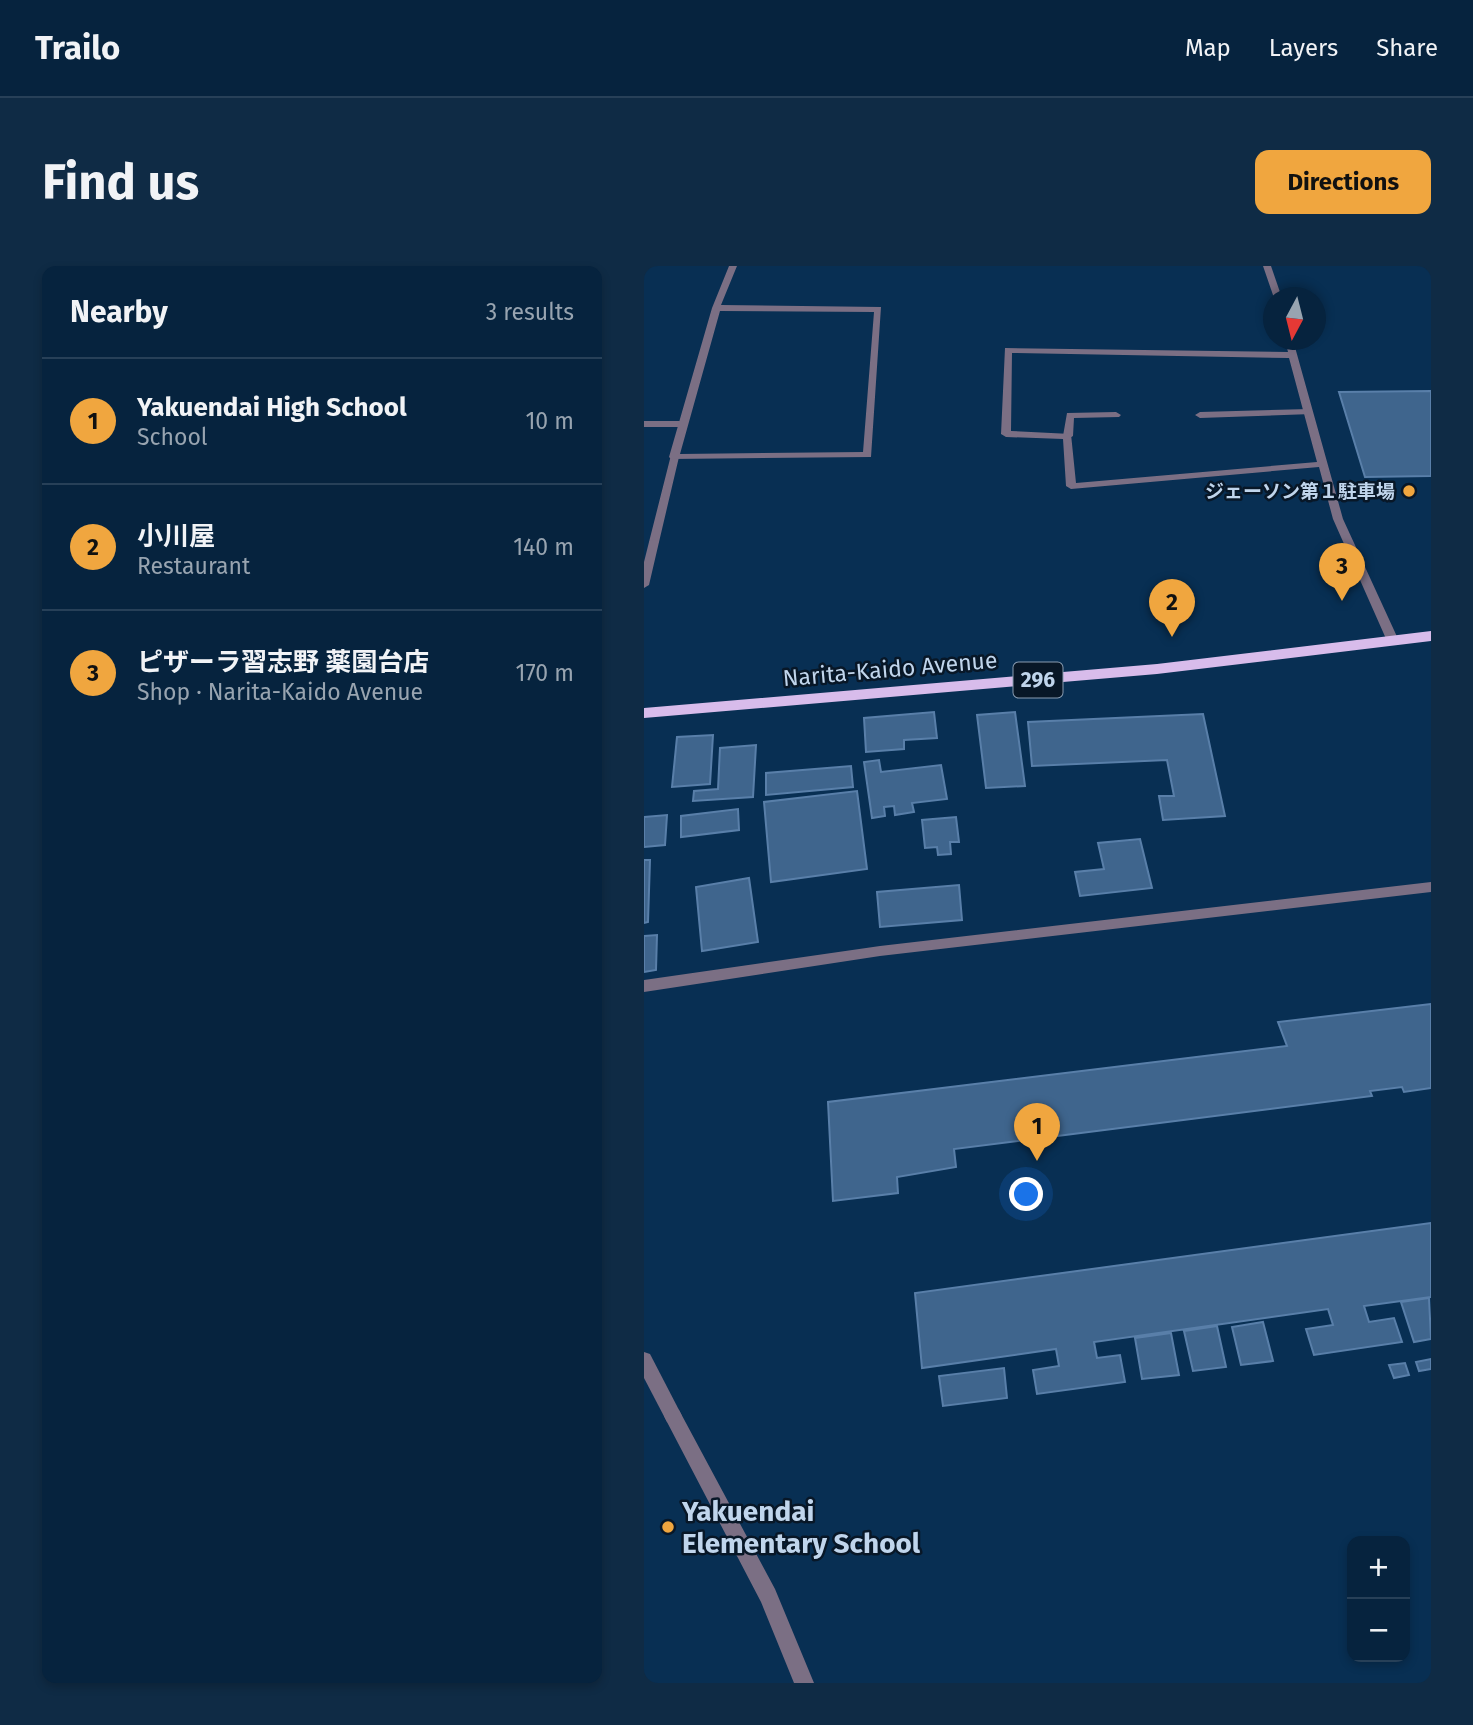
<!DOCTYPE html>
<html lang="en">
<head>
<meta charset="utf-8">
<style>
	:root { --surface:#06233e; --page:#0f2b45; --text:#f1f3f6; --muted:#98a4b0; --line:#274058; --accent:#f0a63f }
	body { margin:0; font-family:"Fira Sans","Noto Sans JP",sans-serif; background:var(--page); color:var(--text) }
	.controls { position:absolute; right:21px; bottom:21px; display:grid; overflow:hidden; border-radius:14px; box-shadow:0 4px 10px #0003 }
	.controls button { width:63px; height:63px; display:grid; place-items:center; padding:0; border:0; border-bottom:2px solid var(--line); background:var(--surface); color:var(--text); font:35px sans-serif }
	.compass { position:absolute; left:619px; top:21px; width:63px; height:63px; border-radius:50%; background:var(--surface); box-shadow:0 4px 10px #0003; rotate:187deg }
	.you { position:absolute; left:383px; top:929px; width:24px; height:24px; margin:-18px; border:5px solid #fff; border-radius:50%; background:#1a73e8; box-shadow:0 0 0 10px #1a73e833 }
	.badge { display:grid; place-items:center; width:46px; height:46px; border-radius:50%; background:var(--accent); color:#111; font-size:23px; font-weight:700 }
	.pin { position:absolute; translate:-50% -58px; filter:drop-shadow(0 2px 4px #0008) }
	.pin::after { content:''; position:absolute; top:37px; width:24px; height:21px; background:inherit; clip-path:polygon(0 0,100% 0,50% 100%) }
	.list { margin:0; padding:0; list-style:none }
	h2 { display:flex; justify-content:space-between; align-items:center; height:91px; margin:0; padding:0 28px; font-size:30px }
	h2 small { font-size:23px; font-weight:400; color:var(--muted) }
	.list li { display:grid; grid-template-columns:46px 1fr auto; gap:21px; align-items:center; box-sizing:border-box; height:126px; padding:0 28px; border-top:2px solid var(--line) }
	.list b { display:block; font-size:26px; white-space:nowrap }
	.list p { margin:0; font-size:23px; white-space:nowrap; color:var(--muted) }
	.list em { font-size:23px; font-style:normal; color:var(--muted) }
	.map { position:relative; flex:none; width:787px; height:1417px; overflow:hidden; border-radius:14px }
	header { display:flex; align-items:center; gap:42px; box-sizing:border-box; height:98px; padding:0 35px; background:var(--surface); border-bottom:2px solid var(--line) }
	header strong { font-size:33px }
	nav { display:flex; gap:38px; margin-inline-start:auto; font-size:24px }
	.intro { display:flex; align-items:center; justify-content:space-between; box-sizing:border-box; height:168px; padding:0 42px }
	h1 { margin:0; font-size:49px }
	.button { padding:18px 32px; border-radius:14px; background:var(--accent); color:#111; font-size:24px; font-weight:700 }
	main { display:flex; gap:42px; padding:0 42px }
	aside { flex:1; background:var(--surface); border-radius:14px; box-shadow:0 4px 10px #0003 }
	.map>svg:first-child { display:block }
	.building { fill:#3f658d; stroke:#597fa9; stroke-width:2 }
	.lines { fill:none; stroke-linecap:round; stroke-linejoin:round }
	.service { fill:#7b6f84; fill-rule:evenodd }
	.minor { fill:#7b6f84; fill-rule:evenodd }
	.tertiary { fill:#7b6f84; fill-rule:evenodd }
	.trunk { fill:#d8bceb; fill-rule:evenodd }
	.poi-dot { fill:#f0a63f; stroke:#081727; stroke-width:2.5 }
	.labels { text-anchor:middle; stroke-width:5; stroke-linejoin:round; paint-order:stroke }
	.far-poi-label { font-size:19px; font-weight:bold; fill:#c0d5ec; stroke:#081727; text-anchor:end }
	.shield { fill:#081727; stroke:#899cb1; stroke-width:2 }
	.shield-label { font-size:21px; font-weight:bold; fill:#c0d5ec }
	.street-label { font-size:23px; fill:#c0d5ec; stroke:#081727 }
	.near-poi-label { font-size:28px; font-weight:bold; fill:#c0d5ec; stroke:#081727; text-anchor:start }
</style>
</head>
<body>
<header>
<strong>Trailo</strong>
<nav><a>Map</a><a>Layers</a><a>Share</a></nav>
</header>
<div class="intro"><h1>Find us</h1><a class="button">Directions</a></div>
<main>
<aside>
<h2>Nearby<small>3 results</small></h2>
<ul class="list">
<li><span class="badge">1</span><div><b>Yakuendai High School</b><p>School</p></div><em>10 m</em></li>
<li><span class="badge">2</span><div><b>小川屋</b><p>Restaurant</p></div><em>140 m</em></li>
<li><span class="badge">3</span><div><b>ピザーラ習志野 薬園台店</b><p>Shop · Narita-Kaido Avenue</p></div><em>170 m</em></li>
</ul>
</aside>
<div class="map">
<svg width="787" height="1417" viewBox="0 0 787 1417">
	<rect width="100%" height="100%" fill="#082f53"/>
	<path class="building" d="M787,125V210L721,211L695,126Z
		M290,446L293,472L260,474V483L222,486L220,452Z
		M371,446L381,520L342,522L333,449Z
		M559,448L581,550L519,554L515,530H530L523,494L388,500L384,456Z
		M69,469L66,518L28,521L33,471Z
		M112,479L109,531L49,535L50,525L74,523L76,482Z
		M235,494L237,506L297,499L303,533L268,537L270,546L251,549L250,540L240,541L241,550L228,552L220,496Z
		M207,500L209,521L122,529V507Z
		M213,525L223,603L127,616L120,536Z
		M94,543L95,564L37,571V550Z
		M23,549L21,579L0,581V551Z
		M312,551L315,576H306L307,588L294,589L293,581L281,582L278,554Z
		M496,573L508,622L436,630L431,606L460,603L454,577Z
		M0,594H6L4,656L0,657Z
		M105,612L114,676L58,685L52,621Z
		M315,619L318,654L236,661L233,626Z
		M13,669L12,704L0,706V670Z
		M787,738V822L760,826L758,821L726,825L728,830L310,883L312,901L253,911L254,927L189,935L184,836L643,780L634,756Z
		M787,957V1031L720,1040L725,1056L750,1052L758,1076L670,1089L662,1063L689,1059L684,1043L450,1076L453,1092L476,1089L481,1116L393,1128L389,1104L415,1100L412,1083L278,1102L271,1027Z
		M785,1032L787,1073L770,1076L757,1036Z
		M619,1056L629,1095L597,1099L588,1061Z
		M573,1060L582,1101L549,1105L540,1065Z
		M527,1067L535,1109L498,1113L491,1072Z
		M787,1093V1103L775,1105L772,1096Z
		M761,1097L765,1109L750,1112L745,1099Z
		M360,1102L363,1132L299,1140L295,1110Z"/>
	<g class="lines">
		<path class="service" d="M665,143L668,144V148L556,152L551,149L556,146Z
			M472,146L477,149L475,151L430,152L429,170L424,173L419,170L423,147Z
			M0,155H39L44,158L39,161H0Z
			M27,189L35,191L15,276L10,279L5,276Z"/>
		<path class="minor" d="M85,0H93L77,39L237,41L227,191L27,193L25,191L68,42ZM76,45L230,46L219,186L36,188Z
			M619,0H627L638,32H630Z
			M641,74H649L699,253L755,375L753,378L749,379L743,375L689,253L675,201L427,223L422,220L419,173L362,171L357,168L361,82L644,86ZM368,87L645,92L673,196L432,217L427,168L367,165Z
			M10,273L15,276L5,319L0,322V296L5,276Z
			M787,616V626L236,690L0,726V714L236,680Z
			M29,1141L35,1144L131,1323L170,1417H150L117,1336L23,1156L20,1150L23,1144Z"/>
		<path class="tertiary" d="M0,1086L6,1088L35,1144L38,1150L35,1156L29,1159L23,1156L0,1112Z"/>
		<path class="trunk" d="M787,365V375L513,408L0,452V442L513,398Z"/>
	</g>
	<g class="poi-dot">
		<circle cx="765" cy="225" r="7"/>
		<circle cx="24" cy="1261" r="7"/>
	</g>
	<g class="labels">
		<g class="far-poi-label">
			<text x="751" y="232">ジェーソン第１駐車場</text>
		</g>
		<rect class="shield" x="369.5" y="396.5" width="49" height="35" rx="5"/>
		<g class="shield-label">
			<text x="394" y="421">296</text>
		</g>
		<g class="street-label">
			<text transform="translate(246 403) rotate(-5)" y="8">Narita-Kaido Avenue</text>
		</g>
		<g class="near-poi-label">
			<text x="38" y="1255">Yakuendai<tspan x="38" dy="32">Elementary School</tspan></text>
		</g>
	</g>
</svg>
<div class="controls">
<button>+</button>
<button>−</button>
</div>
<svg class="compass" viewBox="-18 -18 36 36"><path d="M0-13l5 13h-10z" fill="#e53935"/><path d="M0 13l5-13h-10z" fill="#98a4b0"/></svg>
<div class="you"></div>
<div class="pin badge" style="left:393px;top:895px">1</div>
<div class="pin badge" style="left:528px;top:371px">2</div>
<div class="pin badge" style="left:698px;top:335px">3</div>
</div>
</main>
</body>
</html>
